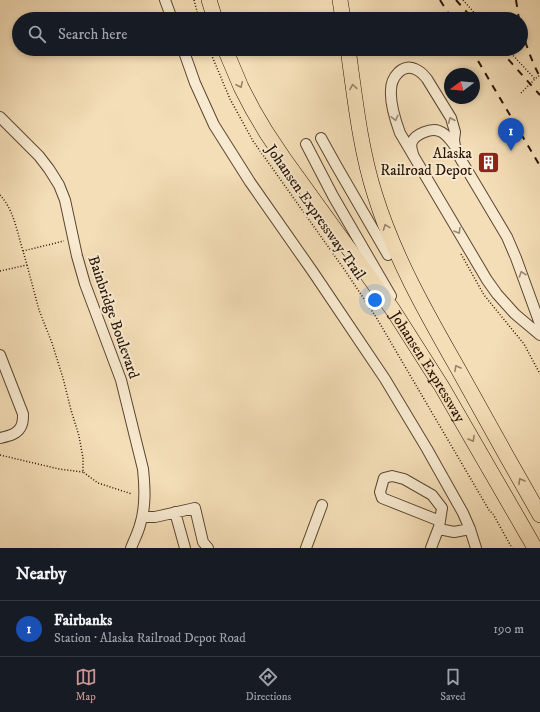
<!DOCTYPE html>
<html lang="en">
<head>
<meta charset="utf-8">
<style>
	:root { --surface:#171b24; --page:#242831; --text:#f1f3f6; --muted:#9ea1a6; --line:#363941; --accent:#c59692 }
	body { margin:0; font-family:"IM FELL DW Pica",serif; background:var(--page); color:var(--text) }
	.compass { position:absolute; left:444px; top:68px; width:36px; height:36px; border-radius:50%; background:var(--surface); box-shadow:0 2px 6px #0003; rotate:254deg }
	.you { position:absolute; left:375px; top:300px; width:14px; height:14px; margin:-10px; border:3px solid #fff; border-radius:50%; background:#1a73e8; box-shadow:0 0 0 6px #1a73e833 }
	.badge { display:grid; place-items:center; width:26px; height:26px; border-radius:50%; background:var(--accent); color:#fff; font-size:13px; font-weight:700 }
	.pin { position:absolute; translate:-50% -33px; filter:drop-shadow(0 1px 2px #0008) }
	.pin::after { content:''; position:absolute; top:21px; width:14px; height:12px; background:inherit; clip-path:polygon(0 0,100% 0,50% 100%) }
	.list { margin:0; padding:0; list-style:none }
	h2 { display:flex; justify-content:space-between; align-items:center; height:52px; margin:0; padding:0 16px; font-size:17px }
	h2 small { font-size:13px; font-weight:400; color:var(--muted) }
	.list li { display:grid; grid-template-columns:26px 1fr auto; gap:12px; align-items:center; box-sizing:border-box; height:56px; padding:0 16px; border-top:1px solid var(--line) }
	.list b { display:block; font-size:15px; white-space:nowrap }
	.list p { margin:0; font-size:13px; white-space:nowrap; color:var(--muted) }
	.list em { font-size:13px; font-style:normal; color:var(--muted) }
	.icon { flex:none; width:22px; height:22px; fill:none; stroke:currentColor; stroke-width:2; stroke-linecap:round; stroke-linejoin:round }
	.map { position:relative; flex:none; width:540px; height:548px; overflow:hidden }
	.search { position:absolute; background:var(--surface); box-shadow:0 2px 6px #0003; left:12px; right:12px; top:12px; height:44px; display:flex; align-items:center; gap:10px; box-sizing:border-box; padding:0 14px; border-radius:22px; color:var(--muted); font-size:15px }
	.sheet { height:108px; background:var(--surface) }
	nav { display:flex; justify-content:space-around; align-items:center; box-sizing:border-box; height:56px; border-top:1px solid var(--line); background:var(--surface); font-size:11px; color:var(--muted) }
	nav a { display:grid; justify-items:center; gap:2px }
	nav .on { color:var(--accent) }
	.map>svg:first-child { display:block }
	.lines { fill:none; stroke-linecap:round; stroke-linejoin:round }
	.minor-casing { stroke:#5b4632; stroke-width:12 }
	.highway-casing { stroke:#281306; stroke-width:16 }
	.path { stroke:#281306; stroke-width:1.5; stroke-dasharray:1 2; stroke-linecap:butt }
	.minor { stroke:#f8ead0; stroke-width:10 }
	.highway { stroke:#f4deb7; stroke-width:15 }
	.rail { stroke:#281306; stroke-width:2; stroke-dasharray:7 7; stroke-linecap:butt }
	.oneway { stroke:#988367 }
	.oneway2 { stroke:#9a8975 }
	.labels { text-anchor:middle; stroke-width:4; stroke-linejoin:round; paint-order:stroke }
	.poi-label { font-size:15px; fill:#281306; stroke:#f8ead0; text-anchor:end }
	.street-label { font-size:15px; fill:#281306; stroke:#f8ead0 }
</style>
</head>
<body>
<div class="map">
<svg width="540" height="548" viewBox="0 0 540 548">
	<rect width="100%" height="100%" fill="#f4deb7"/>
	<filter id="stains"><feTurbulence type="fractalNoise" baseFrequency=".005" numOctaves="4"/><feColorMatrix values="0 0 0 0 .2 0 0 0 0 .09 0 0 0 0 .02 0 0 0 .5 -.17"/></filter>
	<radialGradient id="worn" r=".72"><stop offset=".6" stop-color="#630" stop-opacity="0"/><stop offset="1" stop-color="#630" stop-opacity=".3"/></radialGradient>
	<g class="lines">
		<defs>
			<path id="minor" d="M165,0L172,19
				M183,49L195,83L214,125L250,182L313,272L385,379L427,449L463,513L470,529L476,548
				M0,117L39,156L49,169L59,185L65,200L77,256L85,284L121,380L143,469C145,488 146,507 140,525C138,533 134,540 131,548
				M321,138L336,165L388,255
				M306,144L333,196L391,296
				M413,154C412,150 410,146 412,142C415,134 431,128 439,131C446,133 451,141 455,146
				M540,324L516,258L507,237L457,153L455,146L454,140L455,132L451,118L427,79C424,75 420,71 415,69C402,63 391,78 391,90C390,102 396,122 400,133L487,280L497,294L515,314L540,335
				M0,355L23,414C23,417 23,421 22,424C19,434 9,436 0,438
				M175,512L185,548
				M142,517H155L195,508L203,542L208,548
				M439,529L454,532L470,529
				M306,548L322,505
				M431,548L439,527L442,508L432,495L404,479L392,476L384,478L380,492L382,498L440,521"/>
			<g id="highway">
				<path d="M209,0L215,19"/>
				<path d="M340,0L343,19"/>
				<path id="s1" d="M225,49L241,87L253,110L266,132L284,159L393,310L442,387L535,548"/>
				<path d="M348,49C355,98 360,148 375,195C394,256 425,311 457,367C484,416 512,466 540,515"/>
			</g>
		</defs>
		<use href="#minor" class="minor-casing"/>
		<use href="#highway" class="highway-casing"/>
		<path class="path" d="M194,0L199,19
			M463,0L480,19
			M209,49L230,99L253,141L344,269L376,317L489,510L493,514L512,548
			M507,49L535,79
			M521,93L535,79L540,75
			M0,195C14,210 17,232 23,251
			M461,254L484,295L524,344L540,374
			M27,265L39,310L52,343L63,378L71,410L79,436L83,458V472L98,483L132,494
			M0,271L27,265L23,251L64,241
			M0,455L59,469L83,472"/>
		<use href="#minor" class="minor"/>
		<use href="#highway" class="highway"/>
		<path class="rail" d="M440,0L452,19
			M456,0L473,19
			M516,0L519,19
			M521,28C526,45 532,62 540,77
			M471,49L540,166
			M499,49L540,95"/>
	</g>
	<defs><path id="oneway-chevron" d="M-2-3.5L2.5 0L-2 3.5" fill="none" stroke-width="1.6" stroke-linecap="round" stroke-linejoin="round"/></defs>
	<g class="oneway">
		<use href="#oneway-chevron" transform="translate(240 85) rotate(65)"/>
		<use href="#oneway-chevron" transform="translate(353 87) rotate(-99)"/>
		<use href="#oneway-chevron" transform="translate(386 227) rotate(-110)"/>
		<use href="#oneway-chevron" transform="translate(457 368) rotate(-119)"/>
		<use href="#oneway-chevron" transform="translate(472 439) rotate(60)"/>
		<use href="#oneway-chevron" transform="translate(521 481) rotate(-120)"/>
	</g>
	<g class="oneway2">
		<use href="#oneway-chevron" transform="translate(395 118) rotate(77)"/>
		<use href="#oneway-chevron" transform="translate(451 120) rotate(-113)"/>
		<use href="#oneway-chevron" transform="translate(458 231) rotate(59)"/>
		<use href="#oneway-chevron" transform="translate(522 274) rotate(-109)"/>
	</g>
	<defs>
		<symbol id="building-square" viewBox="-11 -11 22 22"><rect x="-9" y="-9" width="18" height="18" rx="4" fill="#8f2418" stroke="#f8ead0"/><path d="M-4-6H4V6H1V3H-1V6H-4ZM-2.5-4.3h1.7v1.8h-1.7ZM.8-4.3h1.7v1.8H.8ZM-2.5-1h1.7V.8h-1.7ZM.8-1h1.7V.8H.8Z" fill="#fff"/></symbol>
	</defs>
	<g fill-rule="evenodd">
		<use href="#building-square" x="476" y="150" width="25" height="25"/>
	</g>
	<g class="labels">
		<g class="poi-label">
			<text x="472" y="158">Alaska<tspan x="472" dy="17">Railroad Depot</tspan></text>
		</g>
		<g class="street-label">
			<text transform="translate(316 212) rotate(55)" y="5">Johansen Expressway Trail</text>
			<text transform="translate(114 317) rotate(71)" y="5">Bainbridge Boulevard</text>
			<text dy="5" stroke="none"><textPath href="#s1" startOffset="378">Johansen Expressway</textPath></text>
		</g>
	</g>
	<rect width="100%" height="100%" filter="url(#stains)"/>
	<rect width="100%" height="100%" fill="url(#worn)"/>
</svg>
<svg class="compass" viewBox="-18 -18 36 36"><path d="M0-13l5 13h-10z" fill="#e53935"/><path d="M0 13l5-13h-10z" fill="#9ea1a6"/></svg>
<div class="you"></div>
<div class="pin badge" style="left:511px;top:151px;background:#1a4fb4">1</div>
<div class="search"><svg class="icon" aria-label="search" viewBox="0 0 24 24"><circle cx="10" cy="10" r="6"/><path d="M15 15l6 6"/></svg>Search here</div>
</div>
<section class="sheet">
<h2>Nearby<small></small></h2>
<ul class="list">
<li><span class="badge" style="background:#1a4fb4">1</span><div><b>Fairbanks</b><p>Station · Alaska Railroad Depot Road</p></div><em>190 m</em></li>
</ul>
</section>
<nav>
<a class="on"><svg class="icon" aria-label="map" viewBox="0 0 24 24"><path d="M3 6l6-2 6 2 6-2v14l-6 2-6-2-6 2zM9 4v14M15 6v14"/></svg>Map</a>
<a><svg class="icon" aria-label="directions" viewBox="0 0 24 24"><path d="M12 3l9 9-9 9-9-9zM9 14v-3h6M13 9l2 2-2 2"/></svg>Directions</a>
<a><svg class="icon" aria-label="saved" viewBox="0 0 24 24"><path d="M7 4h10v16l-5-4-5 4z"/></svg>Saved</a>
</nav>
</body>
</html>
